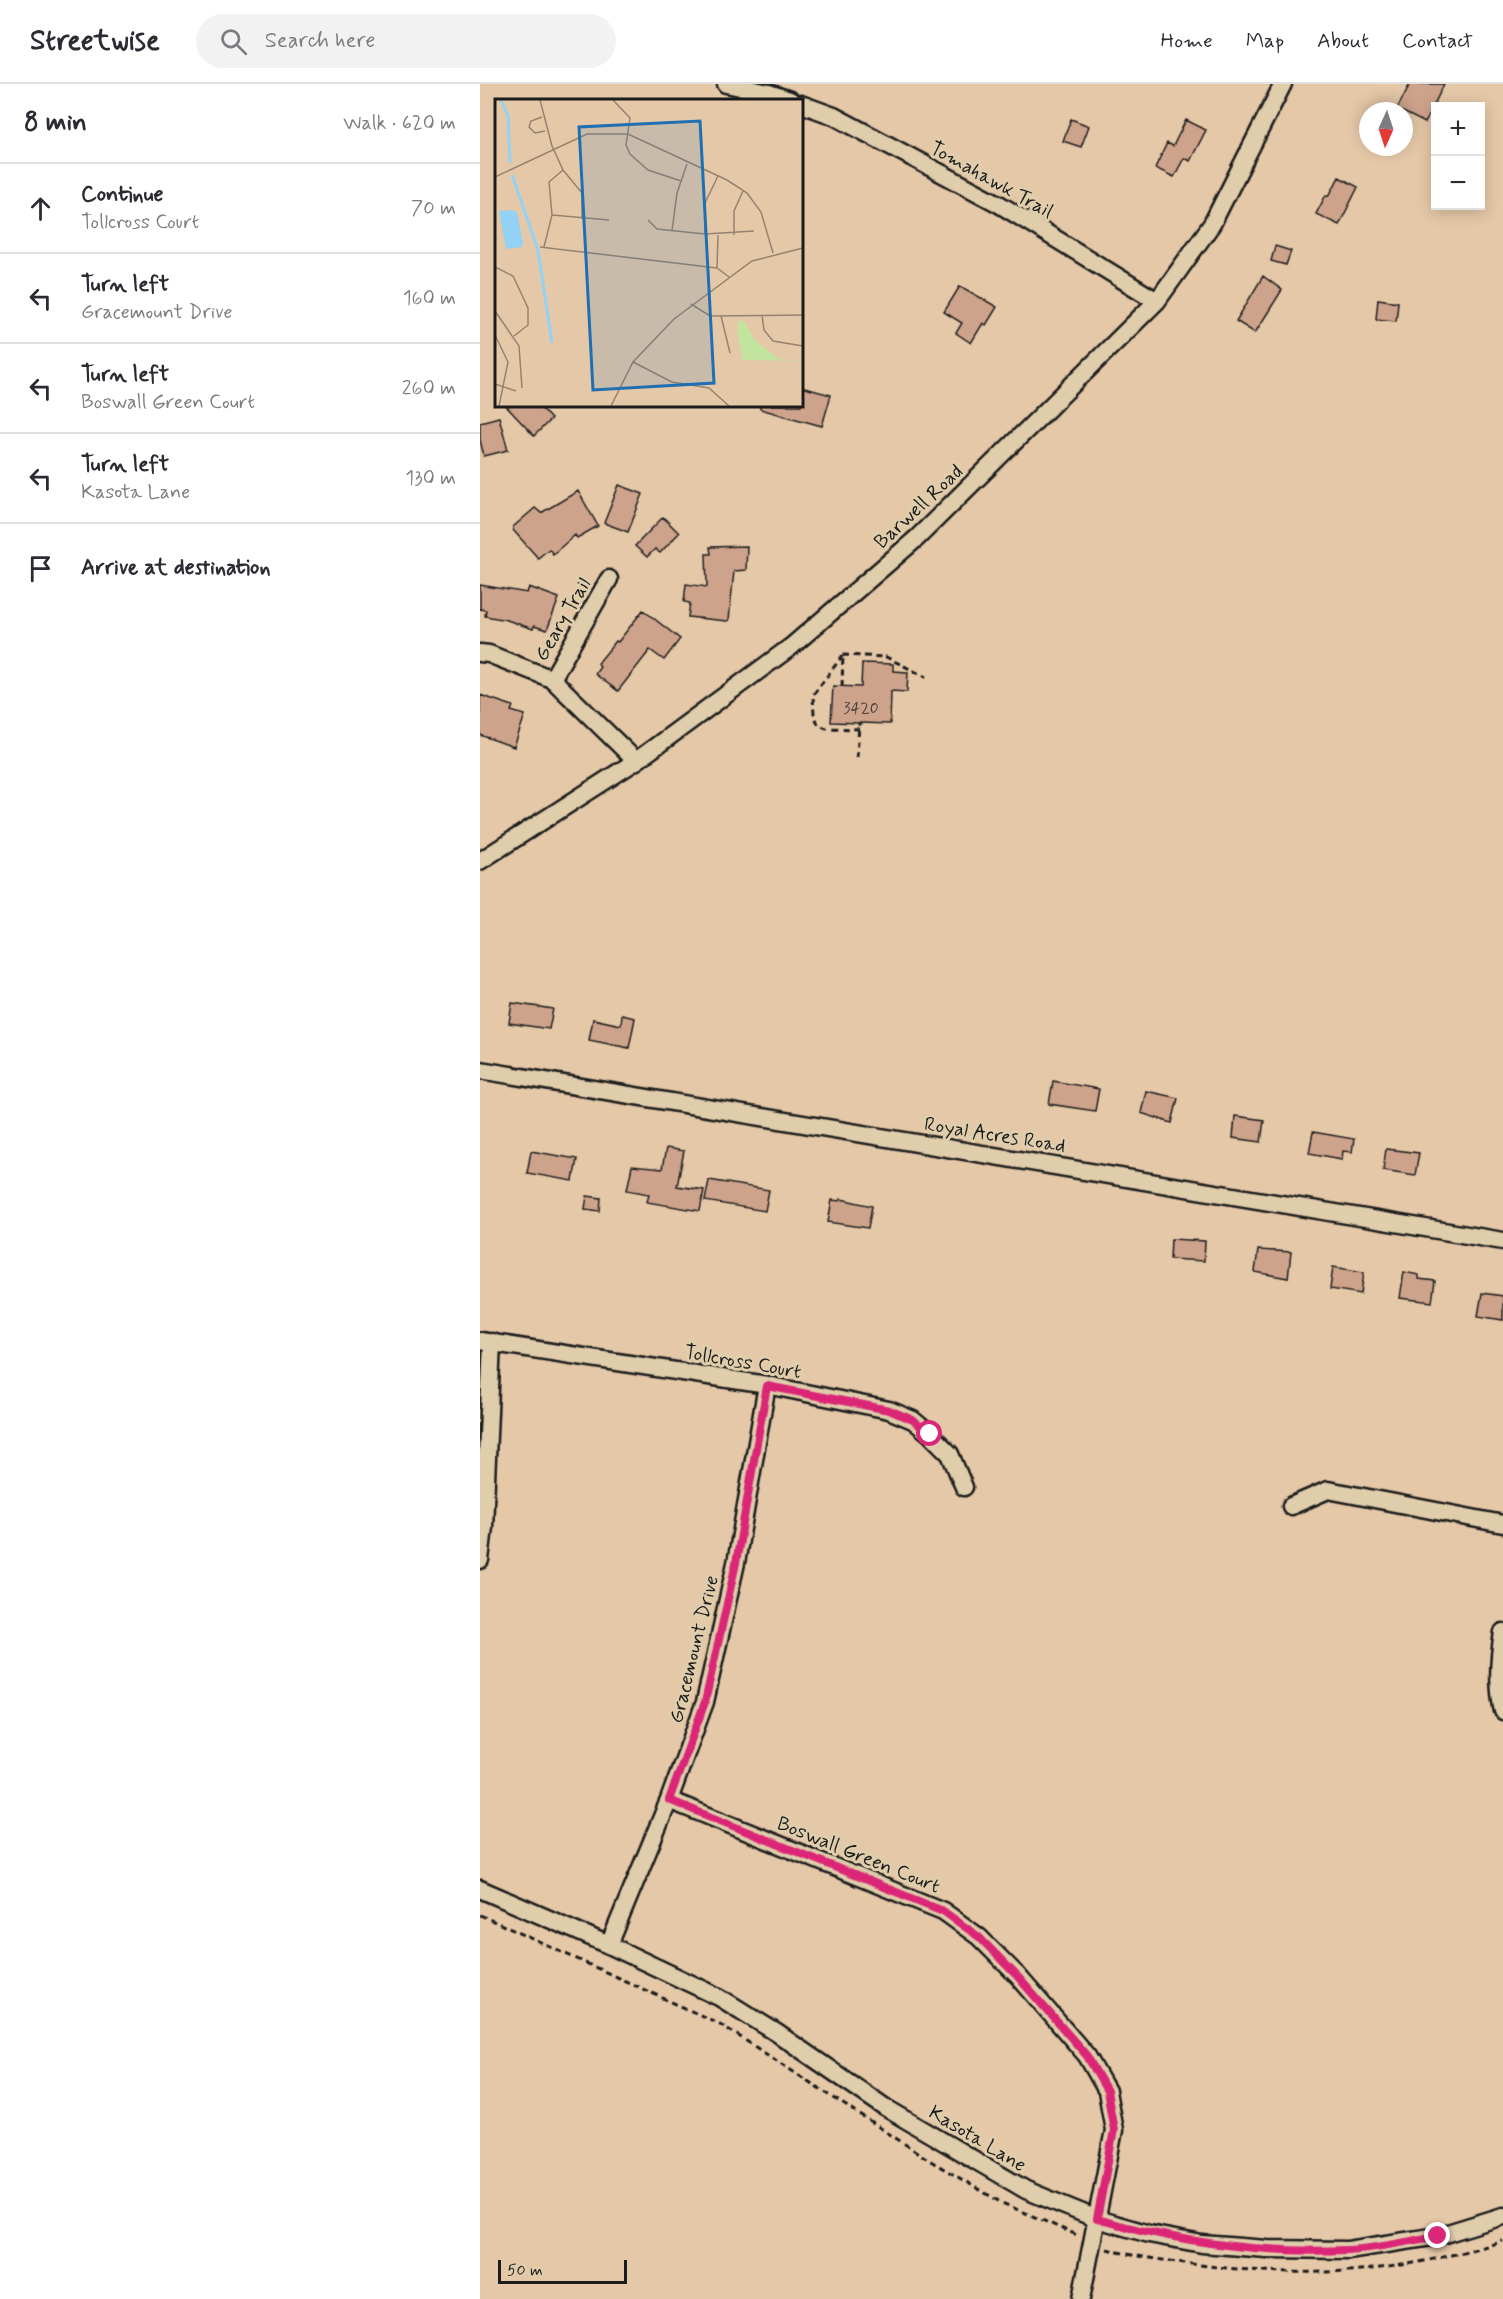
<!DOCTYPE html>
<html lang="en">
<head>
<meta charset="utf-8">
<style>
	:root { --surface:#fff; --page:#f2f2f3; --text:#2b2b33; --muted:#7c7c81; --line:#e1e1e2 }
	body { margin:0; font-family:Mynerve,sans-serif; background:var(--page); color:var(--text) }
	.controls { position:absolute; right:18px; top:18px; display:grid; overflow:hidden; border-radius:0px; box-shadow:0 3px 15px #0003 }
	.controls button { width:54px; height:54px; display:grid; place-items:center; padding:0; border:0; border-bottom:2px solid var(--line); background:var(--surface); color:var(--text); font:30px sans-serif }
	.compass { position:absolute; left:879px; top:18px; width:54px; height:54px; border-radius:50%; background:var(--surface); box-shadow:0 3px 15px #0003; rotate:183deg }
	.scale { position:absolute; left:18px; bottom:15px; width:129px; box-sizing:border-box; padding-left:6px; border:3px solid #1c1c1c; border-top:0; font-size:16px; line-height:21px; white-space:nowrap; color:#1c1c1c; -webkit-text-stroke:4px #e0cdab; paint-order:stroke }
	.stop { position:absolute; width:18px; height:18px; margin:-14px; border:4px solid #db2777; border-radius:50%; background:#fff }
	.stop.end { background:#db2777; border-color:#fff; box-shadow:0 2px 6px #0008 }
	.list { margin:0; padding:0; list-style:none }
	h2 { display:flex; justify-content:space-between; align-items:center; height:78px; margin:0; padding:0 24px; font-size:26px }
	h2 small { font-size:20px; font-weight:400; color:var(--muted) }
	.list li { display:grid; grid-template-columns:39px 1fr auto; gap:18px; align-items:center; box-sizing:border-box; height:90px; padding:0 24px; border-top:2px solid var(--line) }
	.list b { display:block; font-size:22px; white-space:nowrap }
	.list p { margin:0; font-size:20px; white-space:nowrap; color:var(--muted) }
	.list em { font-size:20px; font-style:normal; color:var(--muted) }
	.icon { flex:none; width:33px; height:33px; fill:none; stroke:currentColor; stroke-width:2; stroke-linecap:round; stroke-linejoin:round }
	.map { position:relative; flex:none; width:1023px; height:2215px; overflow:hidden }
	header { display:flex; align-items:center; gap:36px; box-sizing:border-box; height:84px; padding:0 30px; background:var(--surface); border-bottom:2px solid var(--line) }
	header strong { font-size:28px }
	nav { display:flex; gap:33px; margin-inline-start:auto; font-size:21px }
	.search { width:420px; height:54px; background:var(--page); display:flex; align-items:center; gap:15px; box-sizing:border-box; padding:0 21px; border-radius:33px; color:var(--muted); font-size:22px }
	main { display:flex }
	aside { flex:1; background:var(--surface) }
	.map>svg:first-child { display:block }
	.building { fill:#cea38c; stroke:#1c1c1c; stroke-width:1.5 }
	.lines { fill:none; stroke-linecap:round; stroke-linejoin:round }
	.minor-casing { stroke:#1c1c1c; stroke-width:21 }
	.path { stroke:#1c1c1c; stroke-width:3; stroke-dasharray:6 4.5; stroke-linecap:butt }
	.minor { stroke:#e0cdab; stroke-width:16 }
	.route { stroke:#db2777; stroke-width:8 }
	.labels { text-anchor:middle; stroke-width:6; stroke-linejoin:round; paint-order:stroke }
	.number-label { font-size:16px; fill:#483e38 }
	.street-label { font-size:20px; fill:#1c1c1c; stroke:#e0cdab }
	.inset-river { fill:none; stroke:#93d2f4; stroke-width:3 }
	.inset-road { fill:none; stroke:#958370; stroke-width:1.5 }
	.view { fill:#1f6fb2; fill-opacity:0.15; stroke:#1f6fb2; stroke-width:3 }
	.inset-edge { fill:none; stroke:#1c1c1c; stroke-width:3 }
</style>
</head>
<body>
<header>
<strong>Streetwise</strong>
<div class="search"><svg class="icon" aria-label="search" viewBox="0 0 24 24"><circle cx="10" cy="10" r="6"/><path d="M15 15l6 6"/></svg>Search here</div>
<nav><a>Home</a><a>Map</a><a>About</a><a>Contact</a></nav>
</header>
<main>
<aside>
<h2>8 min<small>Walk · 620 m</small></h2>
<ul class="list">
<li><svg class="icon" aria-label="ahead" viewBox="0 0 24 24"><path d="M12 20V5M6 11l6-6 6 6"/></svg><div><b>Continue</b><p>Tollcross Court</p></div><em>70 m</em></li>
<li><svg class="icon" aria-label="left" viewBox="0 0 24 24"><path d="M17 20v-9H6M10 6l-5 5 5 5"/></svg><div><b>Turn left</b><p>Gracemount Drive</p></div><em>160 m</em></li>
<li><svg class="icon" aria-label="left" viewBox="0 0 24 24"><path d="M17 20v-9H6M10 6l-5 5 5 5"/></svg><div><b>Turn left</b><p>Boswall Green Court</p></div><em>260 m</em></li>
<li><svg class="icon" aria-label="left" viewBox="0 0 24 24"><path d="M17 20v-9H6M10 6l-5 5 5 5"/></svg><div><b>Turn left</b><p>Kasota Lane</p></div><em>130 m</em></li>
<li><svg class="icon" aria-label="arrive" viewBox="0 0 24 24"><path d="M6 21V4h12l-3 4 3 4H6"/></svg><div><b>Arrive at destination</b></div></li>
</ul>
</aside>
<div class="map">
<svg width="1023" height="2215" viewBox="0 0 1023 2215">
	<rect width="100%" height="100%" fill="#e5c8a8"/>
	<filter id="ink" filterUnits="userSpaceOnUse"><feTurbulence type="fractalNoise" baseFrequency=".0167" numOctaves="2"/><feDisplacementMap in="SourceGraphic" scale="12" xChannelSelector="R" yChannelSelector="G"/><feConvolveMatrix kernelMatrix="1 2 1 2 8 2 1 2 1" color-interpolation-filters="sRGB"/></filter>
	<g filter="url(#ink)">
		<path class="building" d="M930,0H964L945,39L917,25Z
			M591,35L609,42L601,63L583,57Z
			M706,36L726,46L710,77L704,74L694,93L675,84L687,59L693,62Z
			M859,93L878,103L859,141L836,130L846,111L849,112Z
			M795,162L811,167L806,181L791,177Z
			M783,192L802,206L775,249L756,237Z
			M480,202L517,223L506,241L503,239L491,259L476,249L482,239L464,228Z
			M898,215L918,218L916,237L896,235Z
			M321,303L351,311L342,342L280,325V321H321Z
			M25,321H58L71,335L54,352Z
			M19,333L28,366L4,372L0,356V338Z
			M139,401L163,410L148,448L124,439Z
			M98,407L118,442L97,454L95,451L73,470L69,465L58,474L33,446V443L55,424L61,429Z
			M183,433L199,449L180,469L175,465L167,473L155,462Z
			M267,462L266,486L254,487L249,536L247,537L208,533L210,519L204,518L206,500L227,503L226,470H231L230,463Z
			M0,501L47,509L49,503L79,514L67,546L54,542L53,545L27,536L5,532L6,526L0,525Z
			M163,526L200,555L184,576L170,566L138,607L115,590L120,583L118,579L136,557L138,558Z
			M382,579L413,580V587L428,588L427,608L411,607L410,640L351,638L353,602L381,603Z
			M0,611L33,622L31,627L45,631L34,663L0,651Z
			M32,919L73,925L69,945L29,939Z
			M142,931L155,934L149,964L109,956L113,935L141,941Z
			M573,997L619,1005L615,1027L569,1020Z
			M666,1007L698,1014L692,1039L661,1029Z
			M755,1032L784,1036L781,1058L753,1054Z
			M833,1048L874,1055L872,1068L863,1067L862,1075L829,1069Z
			M186,1064L204,1067L197,1102L224,1106L220,1127L167,1118L169,1110L147,1106L152,1082L182,1085Z
			M906,1065L939,1069L935,1091L903,1086Z
			M51,1067L97,1075L93,1097L47,1089Z
			M229,1096L289,1106L285,1127L225,1117Z
			M107,1112L121,1114L120,1127L105,1125Z
			M361,1115L392,1122L388,1144L348,1138L352,1116L360,1117Z
			M691,1155L725,1157L724,1177L690,1175Z
			M778,1166L811,1168L808,1194L775,1188Z
			M853,1183L884,1188L881,1210L850,1205Z
			M924,1188L939,1191V1195L955,1197L952,1218L920,1214Z
			M1002,1209L1023,1212V1236L998,1232Z"/>
		<g class="lines">
			<defs>
				<path id="minor" d="M246,0L289,9L310,16
					M321,20L354,32L519,120L677,217
					M0,569L9,570L72,595L156,677
					M72,595L129,495
					M0,777L156,677L312,562L437,454L677,217L732,140L803,0
					M0,986L1023,1157
					M0,1257L287,1301L409,1326L433,1336L450,1350L470,1370L484,1403
					M811,1422L848,1406L1023,1440
					M0,1476L4,1443L12,1258
					M1023,1548C1019,1573 1017,1602 1023,1627
					M189,1716L463,1827L499,1853L538,1892L607,1972L627,2007L634,2046L601,2215
					M0,1805L129,1861L239,1913L297,1949L406,2024L546,2106L617,2135L669,2150L722,2160L787,2165L868,2166L958,2152L1023,2132
					M129,1861L189,1716L225,1618L256,1479L287,1301"/>
			</defs>
			<use href="#minor" class="minor-casing"/>
			<path class="path" d="M363,571L406,573L446,593
				M362,602L363,571L333,611L334,630L338,640L346,644L379,645
				M377,673L379,639
				M0,1831L240,1940L454,2079L522,2119L597,2151
				M627,2165C655,2173 684,2176 712,2180C805,2192 887,2193 979,2169C994,2165 1009,2162 1023,2157"/>
			<use href="#minor" class="minor"/>
		</g>
	</g>
	<g class="lines" filter="url(#ink)">
		<path class="route" d="M450,1350L433,1336L409,1326L287,1302L256,1479L225,1618L189,1716L463,1827L499,1853L538,1893L607,1972L627,2007L634,2046L617,2135C699,2158 782,2170 867,2166C897,2165 928,2157 958,2152"/>
	</g>
	<g class="labels">
		<g class="number-label">
			<text x="381" y="629">3420</text>
		</g>
		<g class="street-label">
			<text transform="translate(512 95) rotate(29)" y="7">Tomahawk Trail</text>
			<text transform="translate(438 422) rotate(-43)" y="7">Barwell Road</text>
			<text transform="translate(82 535) rotate(-60)" y="7">Geary Trail</text>
			<text transform="translate(515 1050) rotate(9)" y="7">Royal Acres Road</text>
			<text transform="translate(263 1277) rotate(10)" y="7">Tollcross Court</text>
			<text transform="translate(213 1565) rotate(-76)" y="7">Gracemount Drive</text>
			<text transform="translate(379 1770) rotate(22)" y="7">Boswall Green Court</text>
			<text transform="translate(498 2054) rotate(31)" y="7">Kasota Lane</text>
		</g>
	</g>
	<g transform="translate(15 15)">
		<rect width="308" height="308" fill="#e5c8a8"/>
		<path d="M244,222H249L260,241L283,260L307,262L248,261L242,233Z" fill="#c1e49e"/>
		<path d="M16,111L22,113L28,144L27,148L11,150L4,112Z" fill="#93d2f4"/>
		<path class="inset-river" d="M6,1L13,17L15,64M17,76L43,151L57,244"/>
		<path class="inset-road" d="M45,1L57,47L68,71L87,94V120M118,1L135,19L131,46L135,55L153,71L186,82M47,18L36,22L34,28L40,34L50,32M0,78L92,35H133L232,81L252,94L266,113L278,154M57,116L114,121M153,121L162,130L210,135L259,132M177,132L182,94L192,65M210,135V104L223,77M239,136V112L248,92M45,148L222,169L234,178M49,148L57,116L54,83L68,71M0,168L18,177L33,209V226L19,237M222,169L223,136M196,205L215,217L308,216M0,212L24,247L27,289M267,216L269,231L278,242L308,247M226,217L235,254M0,236L13,263L4,307M138,263L177,283L214,289L234,307M0,285L21,292M116,307L138,263L179,220L257,162L308,149"/>
		<path class="view" d="M205,22L219,284L98,291L84,28Z"/>
		<rect width="308" height="308" class="inset-edge"/>
	</g>
</svg>
<div class="controls">
<button>+</button>
<button>−</button>
</div>
<svg class="compass" viewBox="-18 -18 36 36"><path d="M0-13l5 13h-10z" fill="#e53935"/><path d="M0 13l5-13h-10z" fill="#7c7c81"/></svg>
<div class="scale">50 m</div>
<div class="stop" style="left:450px;top:1350px"></div>
<div class="stop end" style="left:958px;top:2152px"></div>
</div>
</main>
</body>
</html>
